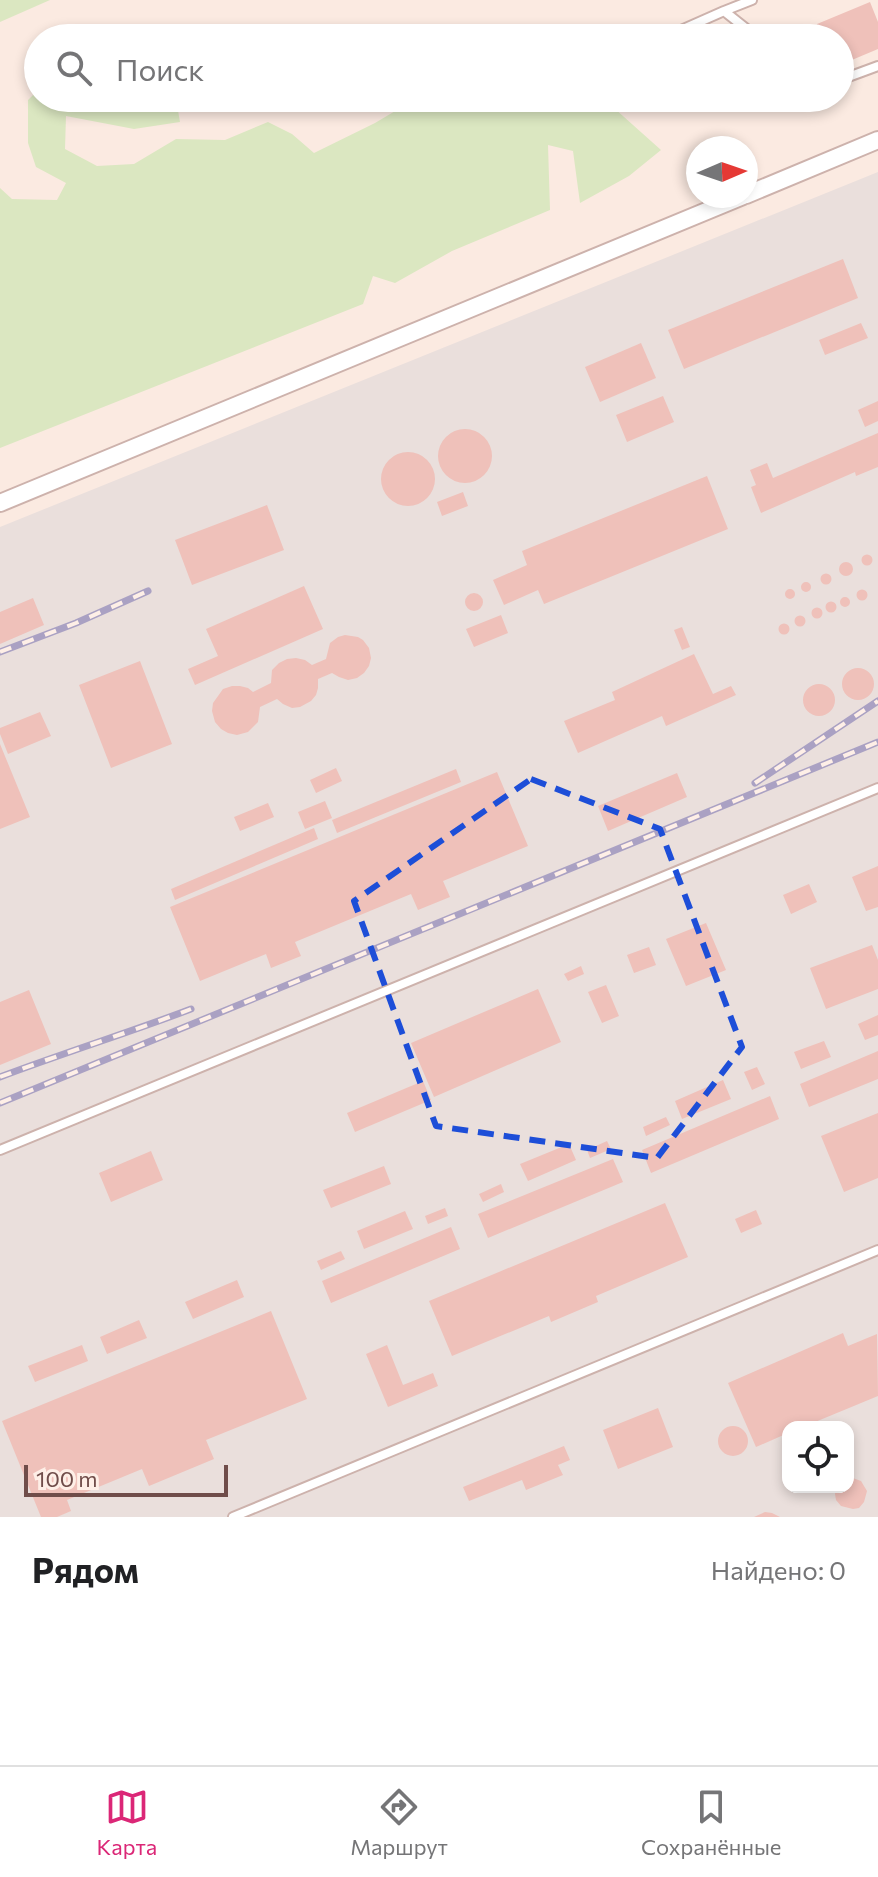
<!DOCTYPE html>
<html lang="ru">
<head>
<meta charset="utf-8">
<style>
	:root { --surface:#fff; --page:#f2f2f2; --text:#202124; --muted:#757577; --line:#e0e0e0; --accent:#db2777 }
	body { margin:0; font-family:Commissioner,sans-serif; background:var(--page); color:var(--text) }
	.controls { position:absolute; right:24px; bottom:24px; display:grid; overflow:hidden; border-radius:16px; box-shadow:0 4px 12px #0003 }
	.controls button { width:72px; height:72px; display:grid; place-items:center; padding:0; border:0; border-bottom:2px solid var(--line); background:var(--surface); color:var(--text); font:40px sans-serif }
	.compass { position:absolute; left:686px; top:136px; width:72px; height:72px; border-radius:50%; background:var(--surface); box-shadow:0 4px 12px #0003; rotate:88deg }
	.scale { position:absolute; left:24px; bottom:20px; width:204px; box-sizing:border-box; padding-left:8px; border:4px solid #704d4a; border-top:0; font-size:22px; line-height:28px; white-space:nowrap; color:#704d4a; -webkit-text-stroke:6px #feefe7; paint-order:stroke }
	.list { margin:0; padding:0; list-style:none }
	h2 { display:flex; justify-content:space-between; align-items:center; height:104px; margin:0; padding:0 32px; font-size:34px }
	h2 small { font-size:26px; font-weight:400; color:var(--muted) }
	.icon { flex:none; width:44px; height:44px; fill:none; stroke:currentColor; stroke-width:2; stroke-linecap:round; stroke-linejoin:round }
	.map { position:relative; flex:none; width:878px; height:1517px; overflow:hidden }
	.search { position:absolute; background:var(--surface); box-shadow:0 4px 12px #0003; left:24px; right:24px; top:24px; height:88px; display:flex; align-items:center; gap:20px; box-sizing:border-box; padding:0 28px; border-radius:44px; color:var(--muted); font-size:30px }
	.sheet { height:248px; background:var(--surface) }
	nav { display:flex; justify-content:space-around; align-items:center; box-sizing:border-box; height:112px; border-top:2px solid var(--line); background:var(--surface); font-size:22px; color:var(--muted) }
	nav a { display:grid; justify-items:center; gap:4px }
	nav .on { color:var(--accent) }
	.map>svg:first-child { display:block }
	.industrial { fill:#eadfdc; fill-rule:evenodd }
	.green { fill:#dbe7c1 }
	.building { fill:#efc1ba }
	.lines { fill:none; stroke-linecap:round; stroke-linejoin:round }
	.service-casing { stroke:#cdb2ac; stroke-width:12 }
	.minor-casing { stroke:#cdb2ac; stroke-width:20 }
	.service { stroke:#fff; stroke-width:8 }
	.minor { stroke:#fff; stroke-width:16 }
	.rail-casing { stroke:#aaa1c3; stroke-width:7 }
	.rail { stroke:#feefe7; stroke-width:4; stroke-dasharray:12; stroke-linecap:butt }
	.marked { fill:none; stroke:#1d4ed8; stroke-width:6; stroke-dasharray:16 10; stroke-linejoin:round }
</style>
</head>
<body>
<div class="map">
<svg width="878" height="1517" viewBox="0 0 878 1517">
	<rect width="100%" height="100%" fill="#fbeae1"/>
	<path class="industrial" d="M878,172V1517H0V527ZM788,1427H848V1487H788Z"/>
	<path class="green" d="M0,0H50L0,22Z
		M38,90V98L176,99L180,122L134,129L66,116L65,149L97,166L134,164L176,139L225,140L268,122L292,134L314,153L375,123L417,98H564L614,108L661,150L629,176L580,203L573,151L548,145L550,210L452,251L395,283L373,276L363,304L0,448V188L12,199L57,200L66,183L36,167L28,143V100Z"/>
	<path class="building" d="M870,2L878,22V49L840,65V38H823L817,24Z
		M843,259L858,298L684,369L668,330Z
		M861,323L868,338L825,355L819,340Z
		M641,343L656,378L600,402L585,367Z
		M663,396L674,422L627,442L616,415Z
		M878,401V421L865,427L858,410Z
		M438 456a27 27 0 1 1 54 0a27 27 0 1 1-54 0Z
		M878,433V467L856,476L855,472L761,513L751,487L756,485L750,470L767,463L773,478Z
		M381 479a27 27 0 1 1 54 0a27 27 0 1 1-54 0Z
		M707,476L728,529L544,604L538,590L504,605L493,580L527,565L522,551Z
		M463,492L468,506L442,516L437,502Z
		M267,505L284,550L192,585L175,540Z
		M861.5 560a5.5 5.5 0 1 1 11 0a5.5 5.5 0 1 1-11 0Z
		M839 569a7 7 0 1 1 14 0a7 7 0 1 1-14 0Z
		M820.5 579a5.5 5.5 0 1 1 11 0a5.5 5.5 0 1 1-11 0Z
		M801 587a5 5 0 1 1 10 0a5 5 0 1 1-10 0Z
		M304,586L323,629L195,685L188,669L218,656L206,629Z
		M785 594a5 5 0 1 1 10 0a5 5 0 1 1-10 0Z
		M856.5 595a5.5 5.5 0 1 1 11 0a5.5 5.5 0 1 1-11 0Z
		M465 602a9 9 0 1 1 18 0a9 9 0 1 1-18 0Z
		M840 602a5 5 0 1 1 10 0a5 5 0 1 1-10 0Z
		M33,598L44,625L0,644V612Z
		M825.5 607a5.5 5.5 0 1 1 11 0a5.5 5.5 0 1 1-11 0Z
		M811.5 613a5.5 5.5 0 1 1 11 0a5.5 5.5 0 1 1-11 0Z
		M501,615L508,633L474,647L466,629Z
		M794.5 621a5.5 5.5 0 1 1 11 0a5.5 5.5 0 1 1-11 0Z
		M778.5 629a5.5 5.5 0 1 1 11 0a5.5 5.5 0 1 1-11 0Z
		M682,627L690,647L682,650L674,630Z
		M345,635L358,637L363,640L369,648L371,658L369,666L364,673L357,678L348,680L339,677L332,673L318,679V688L316,695L311,701L300,707L292,708L283,704L277,699L260,707L258,722L248,732L237,735L228,733L221,729L215,722L212,711L213,703L223,689L232,686H240L248,688L253,692L271,683L272,670L279,663L287,659L296,658L305,660L312,665L326,659L330,643L338,637Z
		M694,654L713,694L731,686L736,695L666,726L662,716L578,753L564,721L615,700L612,692Z
		M140,661L172,744L111,768L79,685Z
		M842 684a16 16 0 1 1 32 0a16 16 0 1 1-32 0Z
		M803 700a16 16 0 1 1 32 0a16 16 0 1 1-32 0Z
		M40,712L51,736L8,754L0,734V728Z
		M0,744L30,817L0,829Z
		M336,768L342,781L316,793L310,780Z
		M456,769L461,782L337,833L332,820Z
		M497,772L528,846L443,881L450,897L418,910L411,894L295,942L301,956L271,968L266,954L200,981L170,907Z
		M677,773L687,797L608,831L598,806Z
		M325,801L332,818L305,829L298,812Z
		M268,803L274,817L240,831L234,817Z
		M314,828L318,839L175,900L171,889Z
		M878,866V907L866,911L852,877Z
		M809,884L817,902L791,914L783,895Z
		M706,923L726,970L686,986L666,939Z
		M872,945L878,960V989L826,1009L810,968Z
		M649,947L656,965L634,973L627,955Z
		M581,966L584,974L568,981L564,974Z
		M606,985L619,1016L602,1023L588,992Z
		M538,989L561,1042L434,1097L411,1043Z
		M29,990L51,1044L0,1065V1002Z
		M878,1015V1035L865,1040L858,1024Z
		M824,1041L831,1057L801,1069L794,1052Z
		M878,1051V1079L809,1107L800,1084Z
		M757,1067L765,1084L752,1090L744,1072Z
		M723,1080L731,1099L682,1119L675,1101Z
		M423,1081L431,1100L355,1132L347,1113Z
		M770,1096L779,1119L651,1173L642,1150Z
		M878,1113V1178L844,1192L821,1136Z
		M666,1117L670,1125L646,1136L643,1127Z
		M607,1141L611,1149L590,1158L587,1150Z
		M569,1144L576,1160L528,1181L520,1164Z
		M151,1151L163,1180L111,1202L99,1173Z
		M613,1159L623,1182L488,1238L478,1214Z
		M384,1166L391,1184L331,1208L323,1190Z
		M501,1184L504,1192L483,1202L479,1194Z
		M665,1203L688,1257L596,1296L598,1302L551,1322L549,1316L452,1356L429,1301Z
		M445,1208L448,1216L428,1224L425,1216Z
		M756,1210L762,1224L741,1233L735,1219Z
		M405,1211L413,1229L364,1249L357,1231Z
		M451,1227L460,1249L331,1303L322,1281Z
		M341,1251L345,1259L321,1270L317,1261Z
		M237,1280L244,1297L193,1319L185,1302Z
		M271,1311L307,1399L206,1440L214,1459L149,1486L142,1469L67,1500L71,1511L57,1517H41L2,1421Z
		M139,1320L147,1338L107,1354L100,1337Z
		M843,1333L848,1346L877,1334L878,1396L803,1427H788V1433L756,1447L728,1383Z
		M82,1345L88,1361L35,1382L28,1366Z
		M387,1345L403,1385L433,1373L438,1386L388,1407L366,1354Z
		M658,1408L673,1447L618,1469L603,1430Z
		M718 1441a15 15 0 1 1 30 0a15 15 0 1 1-30 0Z
		M564,1446L570,1460L558,1465L563,1475L526,1490L522,1480L469,1501L463,1487Z
		M850,1477L861,1481L867,1491L864,1502L859,1508L853,1509L841,1506L836,1500L835,1494L836,1487H848V1478Z
		M765,1512L772,1513L780,1517H754Z"/>
	<g class="lines">
		<defs>
			<path id="service" d="M724,11L752,0
				M663,38L724,11L758,38
				M840,80L878,66
				M0,1150L878,788
				M233,1517L878,1250"/>
			<path id="minor" d="M746,195L878,140
				M0,503L743,196"/>
		</defs>
		<use href="#service" class="service-casing"/>
		<use href="#minor" class="minor-casing"/>
		<use href="#service" class="service"/>
		<use href="#minor" class="minor"/>
		<defs>
			<path id="rail" d="M0,652L76,623L148,591
				M755,783L878,701
				M0,1077C63,1053 128,1033 191,1009
				M0,1103L878,742"/>
		</defs>
		<use href="#rail" class="rail-casing"/>
		<use href="#rail" class="rail"/>
	</g>
	<path class="marked" d="M531,779L660,829L742,1047L657,1158L436,1126L354,901Z"/>
</svg>
<div class="controls">
<button><svg class="icon" aria-label="locate" viewBox="0 0 24 24"><circle cx="12" cy="12" r="6"/><path d="M12 2v4M12 18v4M2 12h4M18 12h4"/></svg></button>
</div>
<svg class="compass" viewBox="-18 -18 36 36"><path d="M0-13l5 13h-10z" fill="#e53935"/><path d="M0 13l5-13h-10z" fill="#757577"/></svg>
<div class="scale">100 m</div>
<div class="search"><svg class="icon" aria-label="search" viewBox="0 0 24 24"><circle cx="10" cy="10" r="6"/><path d="M15 15l6 6"/></svg>Поиск</div>
</div>
<section class="sheet">
<h2>Рядом<small>Найдено: 0</small></h2>
<ul class="list">
</ul>
</section>
<nav>
<a class="on"><svg class="icon" aria-label="map" viewBox="0 0 24 24"><path d="M3 6l6-2 6 2 6-2v14l-6 2-6-2-6 2zM9 4v14M15 6v14"/></svg>Карта</a>
<a><svg class="icon" aria-label="directions" viewBox="0 0 24 24"><path d="M12 3l9 9-9 9-9-9zM9 14v-3h6M13 9l2 2-2 2"/></svg>Маршрут</a>
<a><svg class="icon" aria-label="saved" viewBox="0 0 24 24"><path d="M7 4h10v16l-5-4-5 4z"/></svg>Сохранённые</a>
</nav>
</body>
</html>
